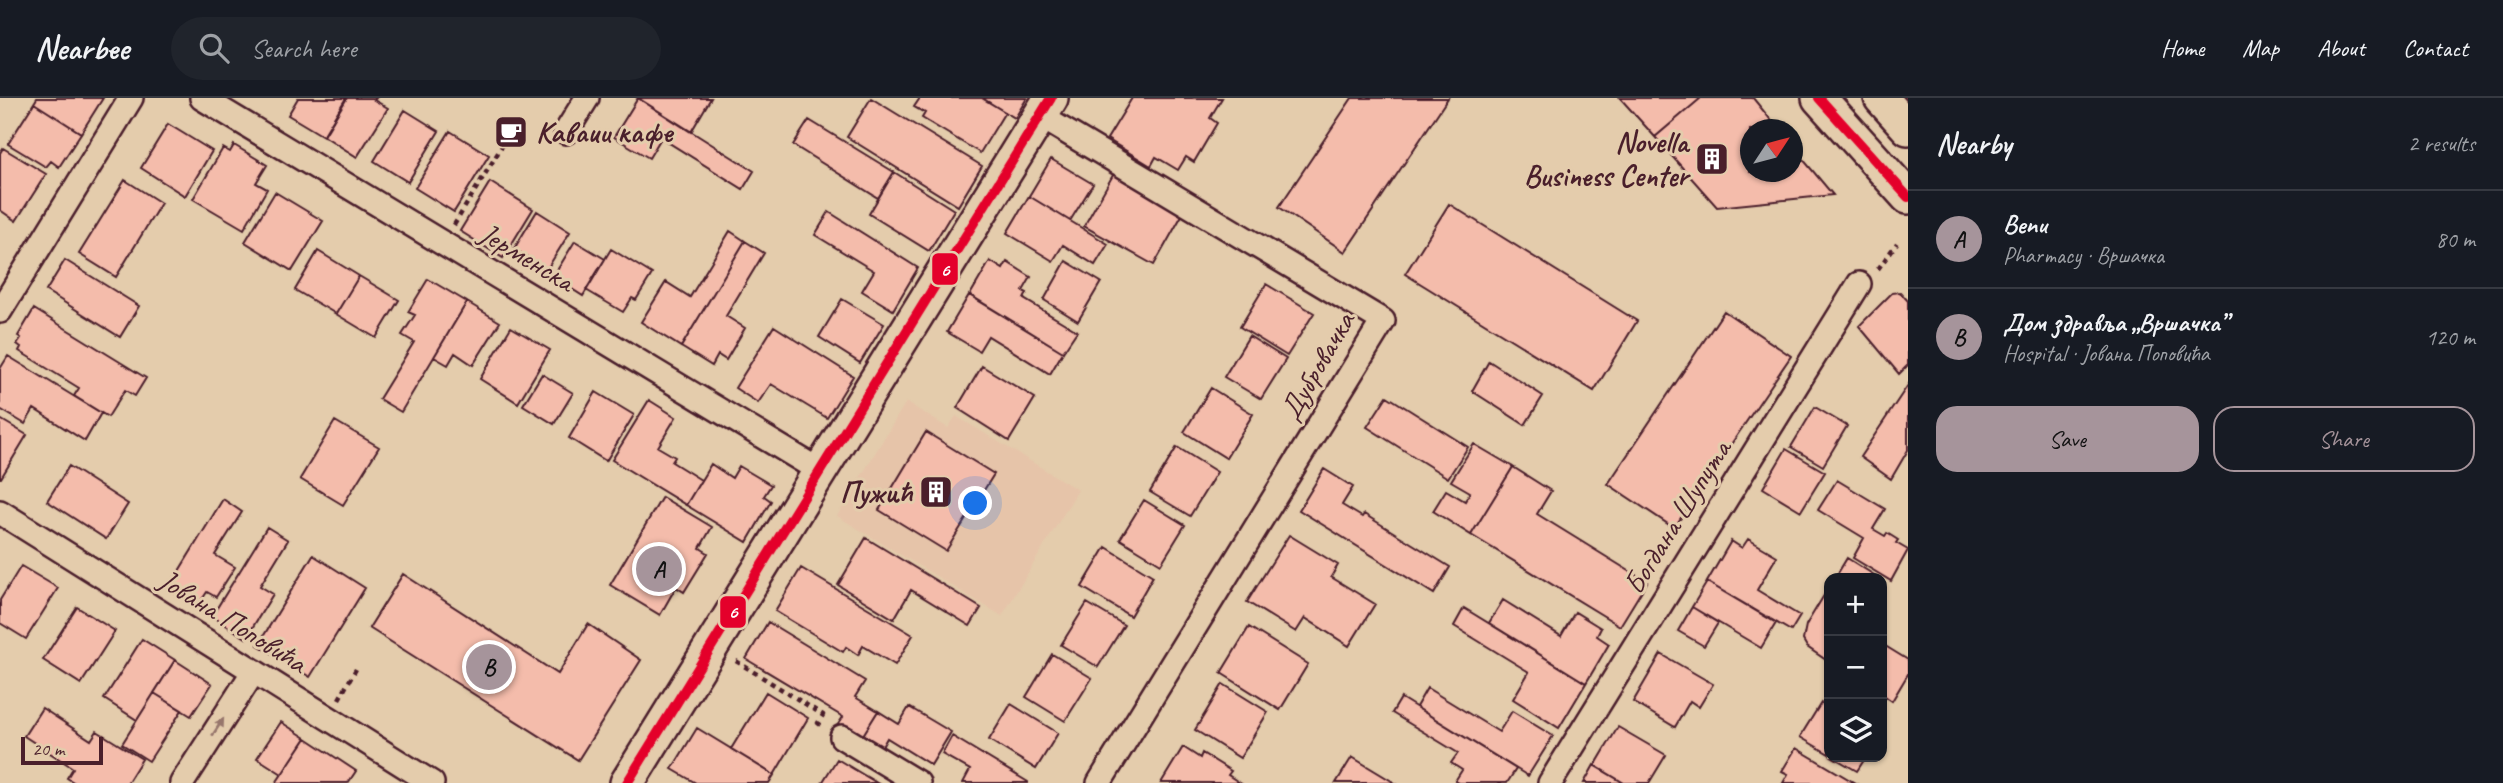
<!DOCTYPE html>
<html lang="en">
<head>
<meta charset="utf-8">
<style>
	:root { --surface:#171b24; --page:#20242c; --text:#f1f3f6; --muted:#9ea1a6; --line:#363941; --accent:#a6949b }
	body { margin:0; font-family:Caveat,sans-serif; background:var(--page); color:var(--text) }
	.controls { position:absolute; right:21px; bottom:21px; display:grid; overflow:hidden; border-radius:14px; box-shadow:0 2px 5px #0004 }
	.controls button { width:63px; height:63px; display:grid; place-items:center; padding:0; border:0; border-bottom:2px solid var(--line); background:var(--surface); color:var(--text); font:35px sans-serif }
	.compass { position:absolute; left:1740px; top:21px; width:63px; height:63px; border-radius:50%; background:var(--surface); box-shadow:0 2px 5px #0004; rotate:54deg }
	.scale { position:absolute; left:21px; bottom:18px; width:82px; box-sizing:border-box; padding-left:7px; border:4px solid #4a1f2b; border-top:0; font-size:19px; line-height:24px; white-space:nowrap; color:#4a1f2b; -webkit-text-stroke:5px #e4ccac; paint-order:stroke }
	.you { position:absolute; left:976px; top:406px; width:24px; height:24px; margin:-18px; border:5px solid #fff; border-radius:50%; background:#1a73e8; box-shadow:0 0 0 10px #1a73e833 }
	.badge { display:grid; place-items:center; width:46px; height:46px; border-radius:50%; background:var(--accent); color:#111; font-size:23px; font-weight:700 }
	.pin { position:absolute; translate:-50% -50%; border:4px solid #fff; box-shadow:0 2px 7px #0006 }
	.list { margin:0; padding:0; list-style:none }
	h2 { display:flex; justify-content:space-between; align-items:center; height:91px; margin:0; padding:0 28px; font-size:30px }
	h2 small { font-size:23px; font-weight:400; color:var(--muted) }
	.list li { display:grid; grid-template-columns:46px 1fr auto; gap:21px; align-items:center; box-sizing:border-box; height:98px; padding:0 28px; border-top:2px solid var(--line) }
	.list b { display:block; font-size:26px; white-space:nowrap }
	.list p { margin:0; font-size:23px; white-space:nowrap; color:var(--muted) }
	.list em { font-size:23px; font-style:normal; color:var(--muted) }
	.actions { display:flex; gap:14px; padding:21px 28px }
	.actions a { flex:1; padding:16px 0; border:2px solid var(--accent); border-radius:21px; text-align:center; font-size:24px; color:var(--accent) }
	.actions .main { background:var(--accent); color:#111 }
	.icon { flex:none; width:38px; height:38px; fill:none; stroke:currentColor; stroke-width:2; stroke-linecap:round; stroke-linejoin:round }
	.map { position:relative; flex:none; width:1908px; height:685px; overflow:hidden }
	header { display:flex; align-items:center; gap:42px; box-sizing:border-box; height:98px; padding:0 35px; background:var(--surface); border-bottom:2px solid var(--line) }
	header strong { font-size:33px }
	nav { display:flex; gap:38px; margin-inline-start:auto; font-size:24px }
	.search { width:490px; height:63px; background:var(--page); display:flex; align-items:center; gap:18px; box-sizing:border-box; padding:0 24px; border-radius:38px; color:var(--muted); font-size:26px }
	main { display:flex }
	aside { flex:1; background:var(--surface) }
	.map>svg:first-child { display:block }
	.built { fill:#e6c4a9 }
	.building { fill:#f4bcab; stroke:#4a1f2b; stroke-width:2 }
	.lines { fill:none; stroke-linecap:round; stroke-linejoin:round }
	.street-casing { stroke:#4a1f2b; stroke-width:28 }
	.secondary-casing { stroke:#4a1f2b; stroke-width:38 }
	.path { stroke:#4a1f2b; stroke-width:4.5; stroke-dasharray:5 5; stroke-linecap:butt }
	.street { stroke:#e4ccac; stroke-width:23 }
	.secondary { stroke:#e4ccac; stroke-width:33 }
	.bus-1-casing { stroke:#e4ccac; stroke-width:16 }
	.bus-1 { stroke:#e4002b; stroke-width:10 }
	.oneway { fill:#97766c }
	.labels { text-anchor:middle; stroke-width:6; stroke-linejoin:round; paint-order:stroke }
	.poi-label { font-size:30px; font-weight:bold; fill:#4a1f2b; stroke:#e4ccac; text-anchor:end }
	.street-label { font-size:30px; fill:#4a1f2b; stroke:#e4ccac }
	.line-badge { stroke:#e4ccac; stroke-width:2.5 }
	.badge-label { font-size:19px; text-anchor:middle; font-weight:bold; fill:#fff }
</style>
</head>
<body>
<header>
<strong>Nearbee</strong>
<div class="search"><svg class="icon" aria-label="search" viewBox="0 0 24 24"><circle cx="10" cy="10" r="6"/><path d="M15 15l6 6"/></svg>Search here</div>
<nav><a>Home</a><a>Map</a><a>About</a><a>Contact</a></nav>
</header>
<main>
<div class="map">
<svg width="1908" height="685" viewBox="0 0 1908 685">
	<rect width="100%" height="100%" fill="#e4ccac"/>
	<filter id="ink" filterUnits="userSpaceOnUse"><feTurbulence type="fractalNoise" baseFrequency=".0143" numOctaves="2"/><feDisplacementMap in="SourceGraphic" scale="14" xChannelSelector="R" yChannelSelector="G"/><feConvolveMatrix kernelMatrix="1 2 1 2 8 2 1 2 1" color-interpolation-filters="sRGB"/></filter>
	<g filter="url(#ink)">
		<path class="built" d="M906,304L948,330L956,318L1078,392L1002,518L837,418Z"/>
		<path class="building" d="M37,0H103L81,35L34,5Z
			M298,0H346L323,38L288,17Z
			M347,0H376L374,2L388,10L357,59L324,38Z
			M638,0H711L691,34Z
			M638,0L754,73L743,91L661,40L649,60L614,39Z
			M871,0L982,68L958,108L847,39Z
			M920,0H982L1005,14L980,55L922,20L925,15L914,9Z
			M982,0H1027L1015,20Z
			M1132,0H1222L1210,20L1217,25L1194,64L1186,59L1178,72L1156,59L1151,68L1107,41Z
			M1352,0H1448L1345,154L1279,109Z
			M1620,0H1701L1655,39Z
			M1701,0H1753L1779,32H1750V74H1792V48L1833,97L1717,109L1655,39Z
			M34,5L81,35L59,69L51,63L46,69L8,46Z
			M405,12L439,33L408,84L374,63Z
			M809,22L894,74L878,100L793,47Z
			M168,26L212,53L185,98L141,70Z
			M450,33L489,57L454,114L415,90Z
			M234,47L267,67L256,85L267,91L244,131L193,101L223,50L230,54Z
			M3,50L46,76L16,123L0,112V55Z
			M1051,61L1093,86L1070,123L1029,98Z
			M1117,70L1186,110L1154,167L1084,128Z
			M894,74L954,112L929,153L869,116Z
			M125,82L161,105L116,179L79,156Z
			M490,84L533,111L503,160L460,133Z
			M275,94L323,123L292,173L245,144Z
			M1029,98L1108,146L1095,167L1063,147L1053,163L1007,135Z
			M1449,106L1637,223L1594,293L1405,176Z
			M537,113L570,134L547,171L514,151Z
			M829,114L918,170L893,212L862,193L874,173L815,137Z
			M730,133L745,143L681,249L641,224L666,184L690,199Z
			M575,143L605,161L583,198L553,179Z
			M745,143L764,155L726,218L745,230L726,262L718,257L712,268L681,249Z
			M611,151L652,176L636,202L632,200L623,214L586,192Z
			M318,153L359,178L336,216L295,192Z
			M65,162L139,208L120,239L46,193Z
			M990,163L1003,171L1007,164L1031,179L1023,193L1027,195L1024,201L1077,233L1063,254L970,197Z
			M1066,163L1101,184L1078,223L1044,202Z
			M359,178L399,202L376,240L336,216Z
			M428,181L467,204L401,314L379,301L414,244L402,237L415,217L408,214Z
			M1266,186L1314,215L1287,258L1240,229Z
			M1900,194L1908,203V267L1899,276L1859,228L1892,195Z
			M969,197L1063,254L1050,276L988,238L979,253L947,234Z
			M842,201L884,226L860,265L819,239Z
			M467,204L500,224L473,267L455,255L448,267L434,259Z
			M34,211L146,280L135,298L125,292L108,319L74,298L79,290L19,253L21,249L17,246L21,240L18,238Z
			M1724,213L1791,258L1674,430L1608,386Z
			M774,228L853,278L827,320L771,286L758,305L735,290Z
			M511,229L550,252L518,305L480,281Z
			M1249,238L1286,261L1261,301L1224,279Z
			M8,258L101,315L85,343L34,311L25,326L0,311V271Z
			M1489,263L1543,298L1525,327L1472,293Z
			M982,268L1035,300L1009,343L957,310Z
			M542,276L573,295L554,326L523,307Z
			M1908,287V352L1891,381L1860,359Z
			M1211,290L1253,316L1226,360L1184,334Z
			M596,294L634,317L606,363L569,340Z
			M1387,298L1468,349L1448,380L1367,329Z
			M649,302L676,319L658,349L675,359L672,364L701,382L686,407L612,362Z
			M1815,309L1847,328L1823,368L1791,349Z
			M0,321L27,337L1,380H0Z
			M335,323L379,349L343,407L300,381Z
			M926,334L994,376L946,453L879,412Z
			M1474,346L1513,369L1471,437L1433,413L1446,392L1465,403L1470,394L1451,383Z
			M1177,349L1217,374L1190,418L1150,394Z
			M1786,351L1825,374L1801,413L1763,390Z
			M711,366L732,380L739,368L771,387L764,398L771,403L747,444L686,407Z
			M69,368L128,406L106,441L47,403Z
			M1513,369L1551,393L1537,416L1647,484L1620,528L1471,437Z
			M1324,371L1353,389L1342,407L1362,419L1364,416L1450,469L1434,496L1299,412Z
			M1837,382L1885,411L1873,431L1885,438L1887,435L1898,442L1896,445L1908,452L1891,483L1853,460L1864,440L1818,412Z
			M662,399L712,429L700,450L708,455L684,494L676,489L660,517L610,487Z
			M223,401L242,414L215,457L235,469L216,499L207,494L197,509L168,491Z
			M1144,402L1185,427L1161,466L1120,441Z
			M267,429L288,442L260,488L273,496L246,540L212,518Z
			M1289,437L1338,467L1331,479L1375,506L1349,548L1305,520L1296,534L1247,504Z
			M866,440L981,510L970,528L911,492L894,521L838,487Z
			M1748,441L1777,458L1757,492L1800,518L1791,533L1707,484L1731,443L1742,450Z
			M1106,449L1153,478L1130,518L1082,489Z
			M313,457L365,490L310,579L258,547Z
			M1847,460L1879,480H1835Z
			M21,468L58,490L26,541L0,525V502Z
			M801,470L913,537L895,567L863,548L858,557L846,549L843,554L775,513Z
			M403,476L558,576L588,526L641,562L578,662L369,530Z
			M1707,484L1776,525L1761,550L1692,509Z
			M1829,489V564L1807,549L1803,542L1806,527Z
			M1503,502L1561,538L1575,514L1601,530L1597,538L1609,546L1586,585L1489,525Z
			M1087,505L1124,527L1098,569L1061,547Z
			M77,509L115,533L81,586L43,562Z
			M1692,509L1718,525L1704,548L1678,533Z
			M1464,510L1586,585L1559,630L1513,601L1529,574L1454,528Z
			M768,524L865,583L855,599L878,613L860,642L837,628L843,619L746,561Z
			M1249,529L1308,566L1280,612L1221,575Z
			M142,541L175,562L137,622L104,601Z
			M1882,546L1908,562V576L1892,603L1882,596Z
			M1052,556L1092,580L1065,623L1026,599Z
			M1661,556L1713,586L1699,609L1690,603L1675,629L1633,604Z
			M175,562L212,586L191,618L154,595Z
			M1223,586L1268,614L1240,660L1195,632Z
			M1427,590L1499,634L1512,613L1553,638L1528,678L1416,609Z
			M766,594L808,620L774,677L731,651Z
			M154,595L182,612L149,663L122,646Z
			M1401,600L1516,671L1507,685H1459L1455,683L1462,672L1451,665L1458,655L1392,615Z
			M1821,605L1829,611V656L1800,639Z
			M1011,606L1058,635L1036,671L989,642Z
			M909,609L951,634L931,667L887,640L879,654L860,642L878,613L899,626Z
			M42,610L91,642L97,633L142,661L127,685H75L67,680L73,670L24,638Z
			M281,624L306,640L282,676L257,660Z
			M1618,629L1666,657L1649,685H1624L1595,668Z
			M697,630L774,677L769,685H696L672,671Z
			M952,638L1028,684V685H963L970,672L942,656Z
			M306,640L356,673L348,685H276Z
			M1183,649L1200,660L1202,655L1231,673L1228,677L1240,685H1161Z
			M1796,650L1855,685H1783L1788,676L1782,673Z
			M1352,659L1395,685H1336Z
			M1833,659H1866L1857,673Z
			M837,661L877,685H822Z
			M1594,667L1624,685H1584Z"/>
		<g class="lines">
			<defs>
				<path id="street" d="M202,0L820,373
					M1040,18L1383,223L1099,685
					M566,34L587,0
					M0,213L131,0
					M0,414L432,685
					M842,639L918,685
					M182,685L254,573
					M1550,685L1859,186"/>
				<path id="secondary" d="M1819,0L1908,99
					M1881,0L1908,30
					M627,685L1051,0"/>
			</defs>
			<use href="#street" class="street-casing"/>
			<use href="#secondary" class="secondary-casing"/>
			<path class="path" d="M454,127L507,40
				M1878,171L1897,145
				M736,563L823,617L818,625L822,628
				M339,601L356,571"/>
			<use href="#street" class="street"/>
			<use href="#secondary" class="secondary"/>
			<defs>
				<path id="bus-1" d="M1819,0L1908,99
					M627,685L1051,0"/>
			</defs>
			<use href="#bus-1" class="bus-1-casing"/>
			<use href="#bus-1" class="bus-1"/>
		</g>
		<defs><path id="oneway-solid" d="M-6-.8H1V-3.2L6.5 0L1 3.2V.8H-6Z" transform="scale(1.75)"/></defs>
		<use class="oneway" href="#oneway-solid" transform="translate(218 629) rotate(-57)"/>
	</g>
	<defs>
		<symbol id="cafe-square" viewBox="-11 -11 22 22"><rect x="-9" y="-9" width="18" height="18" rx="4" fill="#4a1f2b" stroke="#e4ccac"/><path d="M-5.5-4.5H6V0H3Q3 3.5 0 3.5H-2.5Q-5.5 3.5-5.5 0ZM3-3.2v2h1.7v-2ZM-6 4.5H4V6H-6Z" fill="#fff"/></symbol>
		<symbol id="building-square" viewBox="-11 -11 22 22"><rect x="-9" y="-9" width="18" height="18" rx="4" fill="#4a1f2b" stroke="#e4ccac"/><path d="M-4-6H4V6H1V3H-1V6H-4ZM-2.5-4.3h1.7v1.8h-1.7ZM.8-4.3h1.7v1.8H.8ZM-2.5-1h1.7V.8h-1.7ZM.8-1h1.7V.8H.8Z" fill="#fff"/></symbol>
	</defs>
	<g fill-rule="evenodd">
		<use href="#cafe-square" x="492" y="15" width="38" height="38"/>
		<use href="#building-square" x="1693" y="42" width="38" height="38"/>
		<use href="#building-square" x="917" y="375" width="38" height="38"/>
	</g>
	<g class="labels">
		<g class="poi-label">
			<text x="536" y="44" text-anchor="start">Каваии кафе</text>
			<text x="1688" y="54">Novella<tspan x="1688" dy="34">Business Center</tspan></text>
			<text x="912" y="404">Пужић</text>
		</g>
		<g class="street-label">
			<text transform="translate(527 159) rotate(31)" y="10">Јерменска</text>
			<text transform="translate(1317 268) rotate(-60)" y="10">Дубровачка</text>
			<text transform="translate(1677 419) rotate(-58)" y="10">Богдана Шупута</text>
			<text transform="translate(233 523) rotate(32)" y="10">Јована Поповића</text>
		</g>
	</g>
	<g class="line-badge">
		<rect x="931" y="154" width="28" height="34" rx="7" fill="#e4002b"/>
		<rect x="719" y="497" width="28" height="34" rx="7" fill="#e4002b"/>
	</g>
	<g class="badge-label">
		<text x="945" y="178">6</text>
		<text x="733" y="520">6</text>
	</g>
</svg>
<div class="controls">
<button>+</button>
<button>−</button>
<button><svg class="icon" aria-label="layers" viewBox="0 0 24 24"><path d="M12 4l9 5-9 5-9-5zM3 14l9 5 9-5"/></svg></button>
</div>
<svg class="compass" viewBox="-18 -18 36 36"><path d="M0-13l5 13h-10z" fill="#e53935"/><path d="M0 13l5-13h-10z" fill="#9ea1a6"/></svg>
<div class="scale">20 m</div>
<div class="you"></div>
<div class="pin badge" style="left:659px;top:471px">A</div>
<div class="pin badge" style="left:489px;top:569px">B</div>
</div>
<aside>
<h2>Nearby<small>2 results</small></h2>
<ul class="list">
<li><span class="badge">A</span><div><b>Benu</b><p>Pharmacy · Вршачка</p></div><em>80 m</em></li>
<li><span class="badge">B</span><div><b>Дом здравља „Вршачка”</b><p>Hospital · Јована Поповића</p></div><em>120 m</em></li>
</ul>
<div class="actions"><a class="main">Save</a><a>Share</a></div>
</aside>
</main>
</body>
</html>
